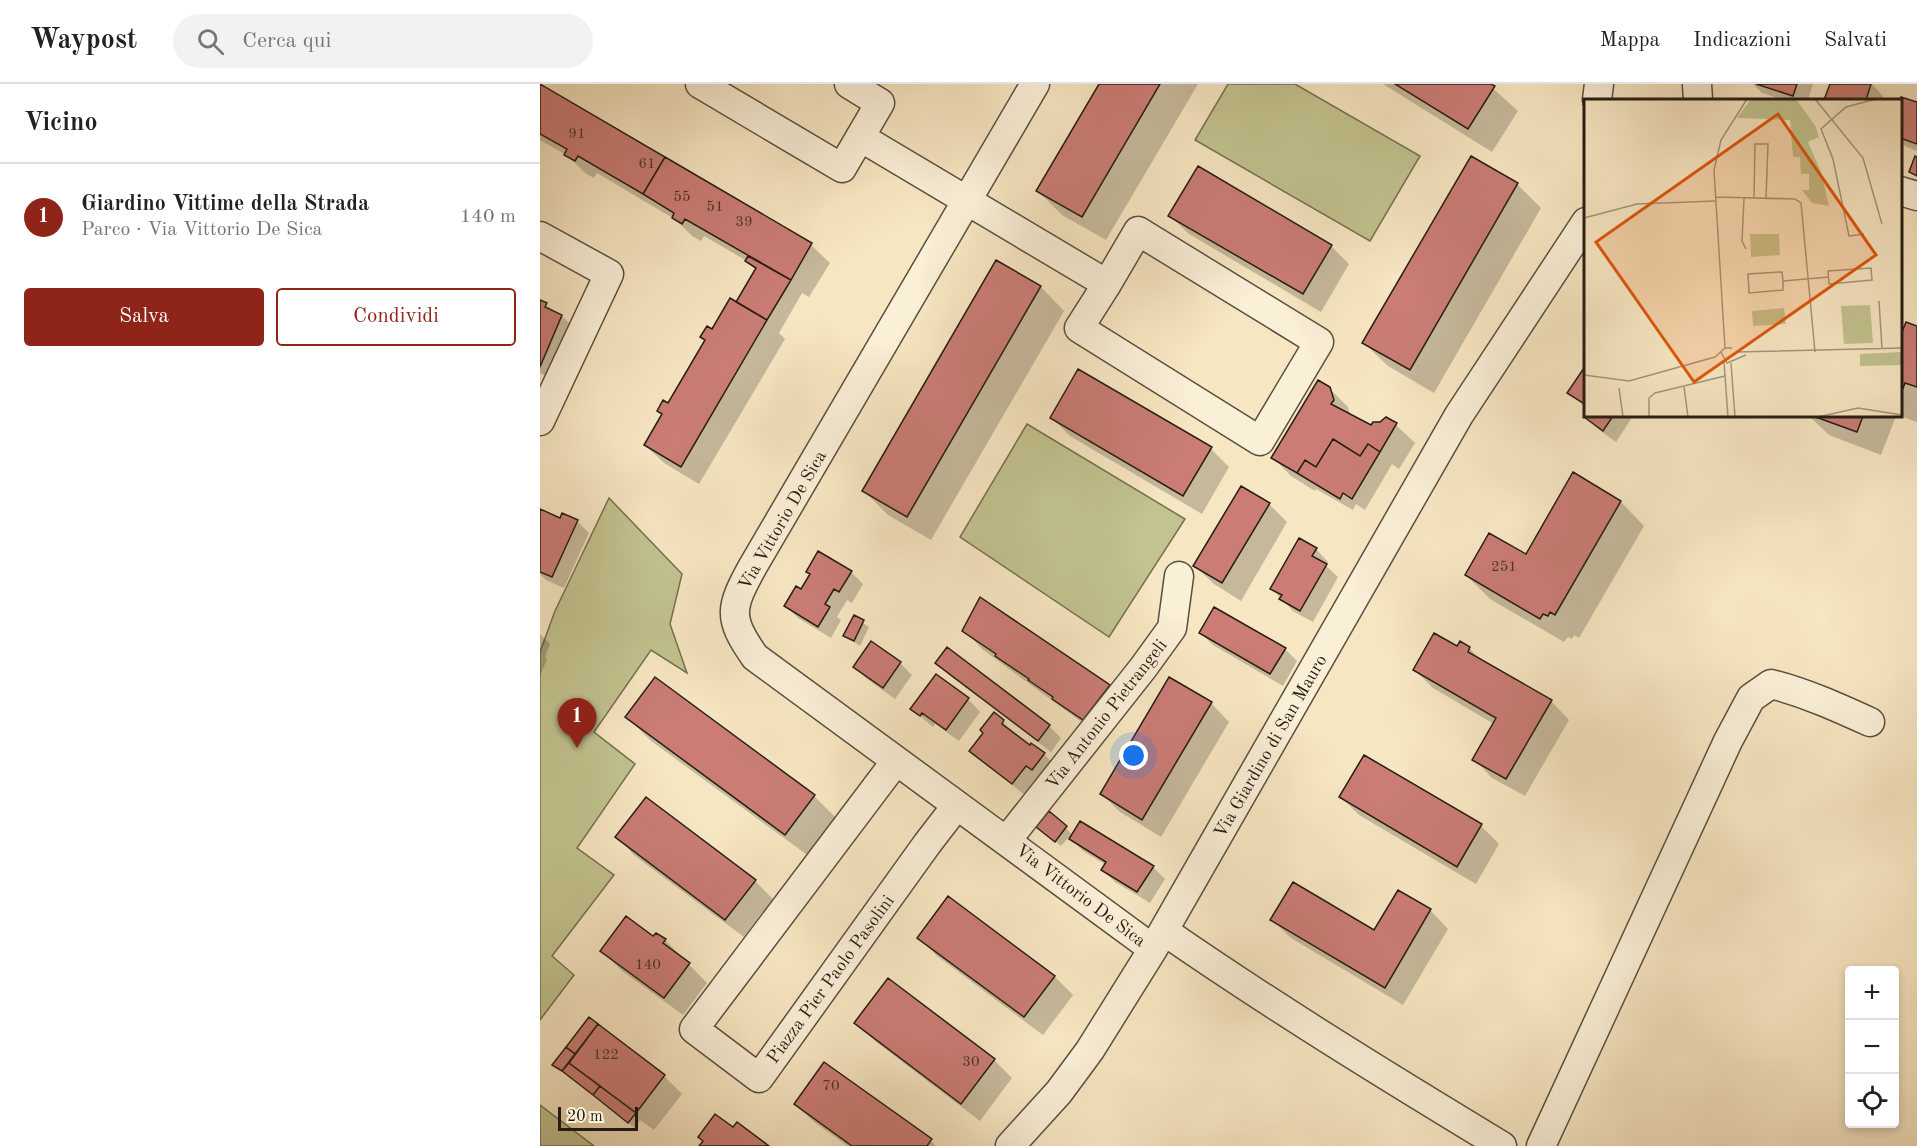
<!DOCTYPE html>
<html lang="it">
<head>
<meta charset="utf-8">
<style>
	:root { --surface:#fff; --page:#f2f2f2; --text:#222; --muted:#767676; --line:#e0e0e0; --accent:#8f2418 }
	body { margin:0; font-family:"Old Standard TT",serif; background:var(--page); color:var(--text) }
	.controls { position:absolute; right:18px; bottom:18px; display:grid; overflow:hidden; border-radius:6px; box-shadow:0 3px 9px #0003 }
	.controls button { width:54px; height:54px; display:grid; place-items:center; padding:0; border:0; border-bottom:2px solid var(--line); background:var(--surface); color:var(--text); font:30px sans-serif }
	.scale { position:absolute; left:18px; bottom:15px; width:80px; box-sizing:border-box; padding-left:6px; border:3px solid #251d14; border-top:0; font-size:16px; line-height:21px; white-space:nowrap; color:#251d14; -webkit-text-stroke:4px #faefd7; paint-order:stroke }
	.you { position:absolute; left:594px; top:672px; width:21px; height:21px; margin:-15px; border:4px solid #fff; border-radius:50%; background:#1a73e8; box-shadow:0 0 0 9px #1a73e833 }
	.badge { display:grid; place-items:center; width:39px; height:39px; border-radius:50%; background:var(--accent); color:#fff; font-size:20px; font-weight:700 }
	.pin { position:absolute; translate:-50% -50px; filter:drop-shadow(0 2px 3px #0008) }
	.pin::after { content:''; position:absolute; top:32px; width:21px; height:18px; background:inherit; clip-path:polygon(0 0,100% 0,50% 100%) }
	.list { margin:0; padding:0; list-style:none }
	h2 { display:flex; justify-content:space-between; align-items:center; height:78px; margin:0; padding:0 24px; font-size:26px }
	h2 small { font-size:20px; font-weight:400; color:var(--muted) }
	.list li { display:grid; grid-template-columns:39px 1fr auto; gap:18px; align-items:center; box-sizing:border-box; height:108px; padding:0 24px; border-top:2px solid var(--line) }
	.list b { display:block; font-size:22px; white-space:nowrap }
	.list p { margin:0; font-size:20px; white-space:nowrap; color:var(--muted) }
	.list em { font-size:20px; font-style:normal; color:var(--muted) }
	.actions { display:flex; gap:12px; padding:18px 24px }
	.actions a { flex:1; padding:14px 0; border:2px solid var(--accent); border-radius:6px; text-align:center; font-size:21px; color:var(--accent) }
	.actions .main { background:var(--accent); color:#fff }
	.icon { flex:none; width:33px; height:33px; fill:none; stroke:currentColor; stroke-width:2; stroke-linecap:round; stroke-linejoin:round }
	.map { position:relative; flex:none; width:1377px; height:1062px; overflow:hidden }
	header { display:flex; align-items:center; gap:36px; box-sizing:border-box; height:84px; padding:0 30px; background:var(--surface); border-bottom:2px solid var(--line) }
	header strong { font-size:28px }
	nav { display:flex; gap:33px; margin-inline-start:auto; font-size:21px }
	.search { width:420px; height:54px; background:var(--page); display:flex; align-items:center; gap:15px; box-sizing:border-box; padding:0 21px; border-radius:33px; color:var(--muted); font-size:22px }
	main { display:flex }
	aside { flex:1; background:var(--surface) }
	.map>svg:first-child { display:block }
	.green { fill:#c2c38f; stroke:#747052; stroke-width:1.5 }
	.shadow { fill:#0003 }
	.building { fill:#ca7c75; stroke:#251d14; stroke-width:1.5 }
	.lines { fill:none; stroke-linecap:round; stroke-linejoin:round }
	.minor-casing { stroke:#5a4f40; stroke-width:31 }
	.minor { stroke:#faefd7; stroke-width:28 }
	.labels { text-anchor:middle; stroke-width:4.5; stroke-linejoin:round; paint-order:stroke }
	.number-label { font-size:15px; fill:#4e352c }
	.street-label { font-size:18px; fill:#251d14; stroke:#faefd7 }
	.inset-road { fill:none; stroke:#a3967c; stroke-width:1.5 }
	.view { fill:#de560c; fill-opacity:0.15; stroke:#de560c; stroke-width:3 }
	.inset-edge { fill:none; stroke:#251d14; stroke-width:3 }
</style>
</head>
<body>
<header>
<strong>Waypost</strong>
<div class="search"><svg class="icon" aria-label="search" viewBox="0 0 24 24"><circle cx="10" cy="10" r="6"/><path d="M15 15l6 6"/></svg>Cerca qui</div>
<nav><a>Mappa</a><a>Indicazioni</a><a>Salvati</a></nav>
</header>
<main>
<aside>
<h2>Vicino<small></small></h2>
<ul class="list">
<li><span class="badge">1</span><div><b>Giardino Vittime della Strada</b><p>Parco · Via Vittorio De Sica</p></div><em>140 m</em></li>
</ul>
<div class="actions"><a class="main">Salva</a><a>Condividi</a></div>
</aside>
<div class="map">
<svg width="1377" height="1062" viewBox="0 0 1377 1062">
	<rect width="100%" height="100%" fill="#f7e6c2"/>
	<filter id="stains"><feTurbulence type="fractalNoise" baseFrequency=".00333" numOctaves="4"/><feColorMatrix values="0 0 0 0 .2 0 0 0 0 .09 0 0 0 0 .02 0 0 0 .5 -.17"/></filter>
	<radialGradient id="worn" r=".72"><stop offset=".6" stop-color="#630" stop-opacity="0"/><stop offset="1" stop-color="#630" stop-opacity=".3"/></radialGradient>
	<path class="green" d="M688,0H755L880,72L830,157L655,56Z
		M487,340L645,435L569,553L420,453Z
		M69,414L142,490L130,540L147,589L111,566L54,648L95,680L37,764L74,791L12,872L34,891L0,936V568L15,527Z
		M0,1021L54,1062H0Z"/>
	<path class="shadow" d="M561,0H658L566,156L522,131L498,107Z
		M843,0H948L978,27L952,68Z
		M1213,0H1273L1268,16H1244L1222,9Z
		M1292,0H1332L1343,12L1342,16H1285Z
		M0,1L271,161L290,179L269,213L262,209L239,249L245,255L159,400L124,379L105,361L123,331L119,327L129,321L172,247L197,220L216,186L207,177L164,152L161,157L152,152L136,136L57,89L54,94L45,89L28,72L0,56Z
		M1362,15L1377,20V67L1360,60Z
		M977,100L1001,124L894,309L848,282L824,259Z
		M630,132L791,162L809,180L781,228L649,150Z
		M457,178L501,203L524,227L391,456L348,431L324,407Z
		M0,217L22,232L34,244L12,294L0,289Z
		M1377,244V338L1360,332V257Z
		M1046,283V324L1029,309Z
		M539,287L671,365L689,383L662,430L530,352L512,334Z
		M789,304L808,323L810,331L832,343L846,335L856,341L875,359L859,385L852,380L825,426L816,420L813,426L776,405L775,407L751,392L733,374Z
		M1047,332H1093L1076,358L1058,345L1046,333Z
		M1269,332H1356L1341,371L1289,351Z
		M1081,418L1104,442L1039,554L1034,551L1032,555L1028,553L1024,558L950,515L926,491L986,472Z
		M729,420L747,438L701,517L674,500L655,482Z
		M0,426L21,436L37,437L49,449L24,504L6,496L0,490Z
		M776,465L788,478L786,482L798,493L773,538L753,527L732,505Z
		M311,488L323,500L312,519L307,516L297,533L301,536L291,554L258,534L246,522Z
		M441,515L569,602L587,620L562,653L442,565L424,546Z
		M314,533L329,543L320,562L305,552Z
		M661,549L745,565L757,577L743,602L673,561Z
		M0,550L10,560L5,573L7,575L0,592Z
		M918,564H929L945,580L1011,617L1029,636L985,712L952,694L934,675L954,640L893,604L875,586Z
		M360,579L372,591L355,615L327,595L315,583Z
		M397,579L509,642L521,654L511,668L409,591Z
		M396,592L428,615L440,628L419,657L395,640L393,643L372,625Z
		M671,619L689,638L621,753L580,728L562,710Z
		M454,630L476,650L474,652L504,670L516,682L485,711L444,679L431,667L445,650Z
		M87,633L274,712L298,736L270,773L111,657Z
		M801,713L941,742L959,760L936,800L819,731Z
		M509,729L533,751L613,783L625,795L610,819L575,798L563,786L566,781L543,767L529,753L521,762L504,748Z
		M77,753L215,797L233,815L204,853L95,772Z
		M409,814L515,893L533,911L503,951L397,872L379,854Z
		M890,826L908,845L863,921L751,854L732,836L834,848Z
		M113,854L125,856L167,899L143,931L81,886L62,867Z
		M49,935L124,992L142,1010L114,1046L100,1036L95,1044L21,986Z
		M316,939L454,976L472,994L440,1037L335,957Z
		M256,1020L391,1057L396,1062H308L274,1038Z"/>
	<path class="building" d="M0,0L125,73L103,110L38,72L35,77L24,71L27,65L0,50Z
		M559,0H620L542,133L496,107Z
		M855,0H951L955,2L928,45Z
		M1216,0H1257L1253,12Z
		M1290,0H1331L1326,16H1284Z
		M1361,13L1377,18V60L1360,54Z
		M931,72L978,99L870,286L822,259Z
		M1375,72L1377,73V92L1369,88Z
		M125,73L272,159L251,196L145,135L142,140L132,134L134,129L103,110Z
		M658,82L792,161L763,210L628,132Z
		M208,172L251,196L227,236L196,218L216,184L205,177Z
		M456,176L501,202L367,433L322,407Z
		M190,214L227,236L141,383L104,361L122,330L117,327L123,316L128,319L165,256L160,253L167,242L172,245Z
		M0,216L7,219L5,223L22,231L0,283Z
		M1366,238L1377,242V303L1365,299L1360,312V253Z
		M1046,281V321L1027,309Z
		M538,285L672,363L643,412L510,334Z
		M778,296L790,303L794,316L791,320L831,341L833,338H840L846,333L857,339L840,368L828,360L820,372L793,355L776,383L765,376L757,389L731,374Z
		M1046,331V332H1073L1063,347L1044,333Z
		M1273,332H1323L1317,348Z
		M793,355L820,372L828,360L840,368L812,415L803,409L800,415L757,389L765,376L776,383Z
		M1033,388L1081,417L1015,531L1010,528L1008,532L1003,530L1000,535L925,491L949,449L986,470Z
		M701,402L730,419L682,499L653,482Z
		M0,425L20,434L22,429L38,436L12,493L0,488Z
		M759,454L777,464L772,472L787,480L760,527L739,515L742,511L730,505Z
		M278,467L312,487L299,508L294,505L285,520L290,523L278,543L244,522L256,502L261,505L270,490L266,488Z
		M440,513L570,601L543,636L512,615L513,613L488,596L489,595L455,572L456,570L422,547Z
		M674,523L746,564L730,590L659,549Z
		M314,531L324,536L314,557L303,552Z
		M894,549L917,562L920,557L930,563L928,568L1012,616L966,695L932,676L956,634L873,586Z
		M331,557L361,578L343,604L313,583Z
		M407,563L510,641L498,657L395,579Z
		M396,590L429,614L406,646L382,629L380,632L370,625Z
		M115,593L275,711L245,751L85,633Z
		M629,593L672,618L602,736L560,710Z
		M454,628L464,636L462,640L490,661L491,659L505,669L492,686L486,682L472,700L429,667L443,649L440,646Z
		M824,671L942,740L917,783L799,713Z
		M106,713L216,796L185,836L75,753Z
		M509,727L527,742L515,758L496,743Z
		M540,737L614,782L597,808L561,786L566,778L529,755Z
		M753,798L834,846L858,806L891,825L845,904L730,836Z
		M408,812L515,892L484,933L377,854Z
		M86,832L113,852L116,849L126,855L123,859L150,879L124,914L60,867Z
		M348,894L455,975L421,1020L314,939Z
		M49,933L58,940L35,970L26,963Z
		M58,940L125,991L96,1029L29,979Z
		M26,963L35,970L22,987L12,981Z
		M284,978L392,1055L387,1062H312L254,1020Z
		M29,979L60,1002L53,1011L22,987Z
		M60,1002L96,1029L88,1039L53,1011Z
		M175,1030L193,1043L197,1038L229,1062H159L163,1057L158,1053Z"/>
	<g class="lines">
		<defs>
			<path id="minor" d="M160,0L302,84L340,19L309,0
				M495,0L213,482C190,524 187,533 215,573L613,865
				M1157,0L1158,16
				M1057,16L1059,0
				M320,53L567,200L598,147L779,258L720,357L539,244L567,200
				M1360,107L1377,112
				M0,152L69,190L0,337
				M356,677L154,945L219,994L387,760L417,721
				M467,756L603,584L632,544L639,492
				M624,847C734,923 848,993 962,1062
				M470,1062L519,1008L550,966L613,865L919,331L1046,138
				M1001,1062L1188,657L1211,614L1231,600C1266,609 1297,623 1330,638"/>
		</defs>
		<use href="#minor" class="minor-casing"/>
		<use href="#minor" class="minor"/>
	</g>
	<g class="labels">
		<g class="number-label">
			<text x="37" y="54">91</text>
			<text x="107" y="84">61</text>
			<text x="142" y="117">55</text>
			<text x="175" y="127">51</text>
			<text x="204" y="142">39</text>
			<text x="964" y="487">251</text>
			<text x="108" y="885">140</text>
			<text x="66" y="975">122</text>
			<text x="431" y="982">30</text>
			<text x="291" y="1006">70</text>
		</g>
		<g class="street-label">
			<text transform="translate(242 436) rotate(-60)" y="6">Via Vittorio De Sica</text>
			<text transform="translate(566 630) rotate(-52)" y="6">Via Antonio Pietrangeli</text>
			<text transform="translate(730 662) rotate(-60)" y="6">Via Giardino di San Mauro</text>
			<text transform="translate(541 811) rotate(37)" y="6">Via Vittorio De Sica</text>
			<text transform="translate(290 895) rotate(-54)" y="6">Piazza Pier Paolo Pasolini</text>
		</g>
	</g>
	<g transform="translate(1044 15)">
		<rect width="318" height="318" fill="#f7e6c2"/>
		<path d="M167,0H212L232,28L235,38L224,43L237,73L245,107L228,104L218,91H225V75H217L216,58H209L206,21L153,19ZM166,135H195L196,156L167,158ZM286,206L289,244L260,245L257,207ZM200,209L202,225L169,227L168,212ZM318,253V266L276,267V255Z" fill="#c2c38f"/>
		<path class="inset-road" d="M231,0L279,59L298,125M131,98L211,100L217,104L231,253M160,99L158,142L162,150M170,99L171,45H184L182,99M0,119L53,105L131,102M280,135L265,137L249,60L237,30L262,8L292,0M287,169L288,181L245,185L244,172ZM199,182L198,173L164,175L165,194L199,191V182L245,178M295,202L298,250M141,249L130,71L137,41L163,0M137,253L143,264L162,256M152,253L318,249M140,263L144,318M147,264L151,318M0,276L45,282L131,258L141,249H148M100,288L104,318M35,289L39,318M65,318V299L71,294L141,277M234,318L274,309L318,316"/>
		<path class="view" d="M194,15L292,156L110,283L12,143Z"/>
		<rect width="318" height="318" class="inset-edge"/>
	</g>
	<rect width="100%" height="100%" filter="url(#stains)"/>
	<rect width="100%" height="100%" fill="url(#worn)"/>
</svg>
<div class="controls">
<button>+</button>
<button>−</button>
<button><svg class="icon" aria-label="locate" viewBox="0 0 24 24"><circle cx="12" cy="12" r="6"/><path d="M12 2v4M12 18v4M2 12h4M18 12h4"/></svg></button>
</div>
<div class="scale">20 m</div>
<div class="you"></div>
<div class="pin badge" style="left:37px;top:664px">1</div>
</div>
</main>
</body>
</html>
